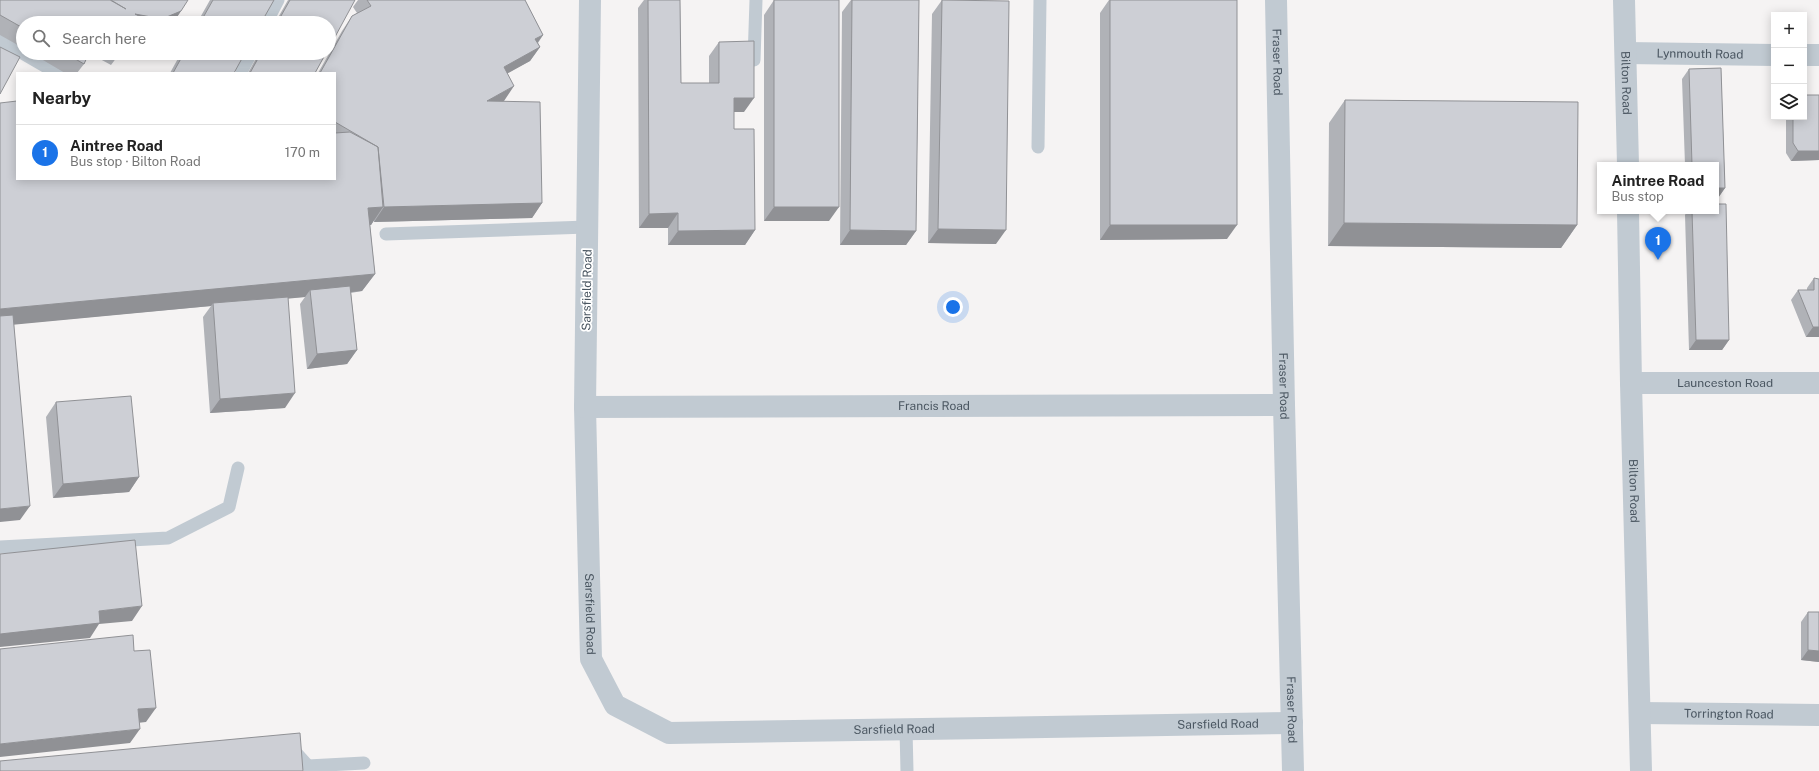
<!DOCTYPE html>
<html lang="en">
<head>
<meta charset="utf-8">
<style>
	:root { --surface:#fff; --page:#f2f2f2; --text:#222; --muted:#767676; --line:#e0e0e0; --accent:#1a73e8 }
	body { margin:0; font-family:"Public Sans",sans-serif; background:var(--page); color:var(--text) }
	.controls { position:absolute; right:12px; top:12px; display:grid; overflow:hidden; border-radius:0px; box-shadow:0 2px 10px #0003 }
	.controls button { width:36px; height:36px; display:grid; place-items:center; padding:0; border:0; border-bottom:1px solid var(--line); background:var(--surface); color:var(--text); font:20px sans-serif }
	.you { position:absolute; left:953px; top:307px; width:14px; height:14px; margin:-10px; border:3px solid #fff; border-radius:50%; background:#1a73e8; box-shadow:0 0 0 6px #1a73e833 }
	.badge { display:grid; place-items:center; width:26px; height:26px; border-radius:50%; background:var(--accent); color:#fff; font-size:13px; font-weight:700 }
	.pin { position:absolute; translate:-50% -33px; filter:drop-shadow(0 1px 2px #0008) }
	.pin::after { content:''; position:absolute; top:21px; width:14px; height:12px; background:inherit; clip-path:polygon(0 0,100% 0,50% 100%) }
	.popup { position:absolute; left:1597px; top:162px; width:122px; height:52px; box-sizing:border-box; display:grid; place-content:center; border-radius:0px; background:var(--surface); filter:drop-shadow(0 1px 3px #0005); font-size:13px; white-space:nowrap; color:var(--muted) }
	.popup b { font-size:15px; color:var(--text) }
	.popup::after { content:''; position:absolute; left:50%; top:100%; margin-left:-8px; border:8px solid transparent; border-top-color:var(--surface) }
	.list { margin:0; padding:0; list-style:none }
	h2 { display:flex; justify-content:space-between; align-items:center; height:52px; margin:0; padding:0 16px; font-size:17px }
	h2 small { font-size:13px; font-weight:400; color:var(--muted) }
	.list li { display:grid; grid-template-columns:26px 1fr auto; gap:12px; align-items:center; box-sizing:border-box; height:56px; padding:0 16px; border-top:1px solid var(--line) }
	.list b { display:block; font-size:15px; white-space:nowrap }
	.list p { margin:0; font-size:13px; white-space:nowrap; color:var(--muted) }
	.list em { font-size:13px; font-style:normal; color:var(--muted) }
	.icon { flex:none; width:22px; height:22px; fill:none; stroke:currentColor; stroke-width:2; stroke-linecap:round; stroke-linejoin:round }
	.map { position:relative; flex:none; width:1819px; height:771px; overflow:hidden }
	.search { position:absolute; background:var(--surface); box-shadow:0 2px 10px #0003; left:16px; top:16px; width:320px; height:44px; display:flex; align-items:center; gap:10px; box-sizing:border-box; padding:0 14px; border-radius:22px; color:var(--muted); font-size:15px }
	.panel { position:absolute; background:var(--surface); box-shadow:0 2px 10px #0003; left:16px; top:72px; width:320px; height:108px; border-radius:0px }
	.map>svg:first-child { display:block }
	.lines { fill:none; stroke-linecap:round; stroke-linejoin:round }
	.service { stroke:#c1cad2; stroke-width:13 }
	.minor { stroke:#c1cad2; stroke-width:22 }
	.tertiary { stroke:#c1cad2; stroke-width:22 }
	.wall { fill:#b0b2b7 }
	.shaded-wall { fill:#909195 }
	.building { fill:#cdcfd5; stroke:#909195 }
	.labels { text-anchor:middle; stroke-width:3.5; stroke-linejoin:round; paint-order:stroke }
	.street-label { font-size:12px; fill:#4a5661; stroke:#fff }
</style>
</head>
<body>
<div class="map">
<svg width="1819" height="771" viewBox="0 0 1819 771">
	<rect width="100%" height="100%" fill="#f5f3f3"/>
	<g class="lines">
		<path class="service" d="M266,23L278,0
			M0,40L57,73
			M754,60L756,0
			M242,70L251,53
			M1038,147L1040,0
			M386,234L587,227
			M0,547L168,538L229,507L238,468
			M906,729L907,771
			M290,746L308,766L364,763"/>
		<g class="minor">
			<path id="s1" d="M590,0L585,407L591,659L615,705L669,733L1292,723"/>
			<path id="s2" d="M1276,0L1284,405L1293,771"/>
			<path id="s3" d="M1626,53L1774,55"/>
			<path d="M1804,55H1819"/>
			<path id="s4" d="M1631,383H1819"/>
			<path id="s5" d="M585,407L1284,405"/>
			<path id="s6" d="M1640,713L1819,715"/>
		</g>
		<g class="tertiary">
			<path id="s7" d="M1624,0L1628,165"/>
			<path id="s8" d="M1628,211L1631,383L1641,771"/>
		</g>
	</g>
	<path class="wall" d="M0,0L181,11L173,23H23V48L0,35Z
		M210,0H274L261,23H197Z
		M288,0H355L329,23H275Z
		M358,0H525L543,35L538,43L540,47L530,61L507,73L504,101H503L542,203L532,218L374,222V220L371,225H370L375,274L362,291L351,293L357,350L347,364L307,369L300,304L305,297L288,298L285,408L210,413L203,317L211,306L14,324L20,520L0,103L335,179V73H318L342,31L352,16L357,13L353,7Z
		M644,0H680L681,83H709V56L719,42L744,112H734V129L755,230L745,245H668V228H639L638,8Z
		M774,0L829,221H764V15Z
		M851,0H919L916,231L906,245H840L842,12Z
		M942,0L996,244L928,243L932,14Z
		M1109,0H1237L1227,239L1100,240V13Z
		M31,53H89L84,64L77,73H65Z
		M89,53H120L111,65Z
		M181,53H245L234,73H170Z
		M259,53H326L315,73H248Z
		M1721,68L1725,188L1718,198H1716V203V165H1685L1682,79L1689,69Z
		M1819,95V160L1791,161L1786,153V117H1804Z
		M1345,100L1577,225L1561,248L1328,246L1329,123Z
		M1686,211H1716L1729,340L1722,350H1689L1685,215L1686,213Z
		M1814,278L1819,337H1806L1791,300L1798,290H1807V288Z
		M56,402L139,477L129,492L53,498L46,417Z
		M1808,612L1819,662L1801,660V622Z"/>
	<path class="shaded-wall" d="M181,11L173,23H129L135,14Z
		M543,35L533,49L535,39Z
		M540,47L530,61L494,81L504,67Z
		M514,86L504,101L477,115L487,101Z
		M734,98H754L744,112H724Z
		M1798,151H1819V160L1791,161Z
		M1716,188H1725L1718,198H1716Z
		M542,203L532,218L374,222L384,207Z
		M383,207L371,225L355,226L368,208Z
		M774,207H839L829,221H764Z
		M678,213L668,228H639L649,214Z
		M1344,223L1577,225L1561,248L1328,246Z
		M1110,225H1237L1227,239L1100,240Z
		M938,229L1006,230L996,244L928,243Z
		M755,230L745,245H668L678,231Z
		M850,230L916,231L906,245H840Z
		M375,274L362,291L311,296L310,290L305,297L213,306V303L211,306L0,326V309Z
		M1813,327H1819V337H1806Z
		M1696,340H1729L1722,350H1689Z
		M357,350L347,364L307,369L317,354Z
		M295,393L285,408L210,413L220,399Z
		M139,477L129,492L53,498L63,484Z
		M30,506L20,520L0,522V509Z
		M142,606L132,621L99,624L90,638L0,647V634L99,611Z
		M1808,650L1819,651V662L1801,660Z
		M156,708L146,722L128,724L138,709Z
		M140,729L130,743L0,757V744Z"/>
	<path class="building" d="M0,0H110L126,9L111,0H188L181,11L162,19L135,14L139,16L136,23H23V28L0,15Z
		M213,0H274L261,23H200Z
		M290,0H355L329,48V23H277Z
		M367,0H525L543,35L535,39L540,47L504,67L514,86L487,101L540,102L542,203L384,207L378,147L335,122V73H320L352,16L371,6Z
		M648,0H680L681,83H719V42L754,41V98H734V129H754L755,230L678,231V213L649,214Z
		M774,0H839V207H774Z
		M852,0H919L916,231L850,230Z
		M942,0L1009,1L1006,230L938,229Z
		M1110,0H1237V225H1110Z
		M0,47L20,57L0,94Z
		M65,53H89L84,64Z
		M184,53H245L234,73H173Z
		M261,53H326L315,73H250Z
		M1721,68L1725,188H1716V165H1692L1689,69Z
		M1804,95H1819V151H1798L1793,143V117H1804Z
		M1345,100L1578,102L1577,225L1344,223Z
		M17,101V179H335V133L350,132L378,147L383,207L368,208L375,274L0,309V103Z
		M1716,204H1726L1729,340H1696L1692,211H1716Z
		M1814,278L1819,279V327H1813L1798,290H1814Z
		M350,286L357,350L317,354L310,290Z
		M288,297L295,393L220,399L213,303Z
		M13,315L30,506L0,509V316Z
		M131,396L139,477L63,484L56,402Z
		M135,540L142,606L99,611L100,623L0,634V554Z
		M1808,612H1819V651L1808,650Z
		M133,635L134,651L150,650L156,708L138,709L140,729L0,744V649Z
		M300,733L303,771H0V761Z"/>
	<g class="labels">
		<g class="street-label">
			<text dy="4" stroke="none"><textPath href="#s3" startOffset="74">Lynmouth Road</textPath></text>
			<text dy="4" stroke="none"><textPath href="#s2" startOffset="62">Fraser Road</textPath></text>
			<text dy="4" stroke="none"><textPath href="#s7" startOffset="83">Bilton Road</textPath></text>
			<text transform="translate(587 290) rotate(-89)" y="4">Sarsfield Road</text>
			<text dy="4" stroke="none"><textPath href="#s4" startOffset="94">Launceston Road</textPath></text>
			<text dy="4" stroke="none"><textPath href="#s2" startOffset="386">Fraser Road</textPath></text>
			<text dy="4" stroke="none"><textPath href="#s5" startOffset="349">Francis Road</textPath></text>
			<text dy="4" stroke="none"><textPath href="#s8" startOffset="280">Bilton Road</textPath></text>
			<text dy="4" stroke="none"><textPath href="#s1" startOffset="614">Sarsfield Road</textPath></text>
			<text dy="4" stroke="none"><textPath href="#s2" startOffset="710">Fraser Road</textPath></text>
			<text dy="4" stroke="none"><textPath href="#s6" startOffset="89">Torrington Road</textPath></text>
			<text dy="4" stroke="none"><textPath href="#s1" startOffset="1321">Sarsfield Road</textPath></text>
			<text dy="4" stroke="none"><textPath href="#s1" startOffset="997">Sarsfield Road</textPath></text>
		</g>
	</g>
</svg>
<div class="controls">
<button>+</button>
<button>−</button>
<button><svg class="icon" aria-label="layers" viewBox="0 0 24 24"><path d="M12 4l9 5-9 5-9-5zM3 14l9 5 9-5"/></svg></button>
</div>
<div class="you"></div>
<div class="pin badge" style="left:1658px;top:260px">1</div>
<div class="popup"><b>Aintree Road</b>Bus stop</div>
<div class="search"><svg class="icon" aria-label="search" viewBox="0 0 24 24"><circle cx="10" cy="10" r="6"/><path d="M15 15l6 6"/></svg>Search here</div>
<section class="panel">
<h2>Nearby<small></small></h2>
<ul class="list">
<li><span class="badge">1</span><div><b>Aintree Road</b><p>Bus stop · Bilton Road</p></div><em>170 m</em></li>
</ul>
</section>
</div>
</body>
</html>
